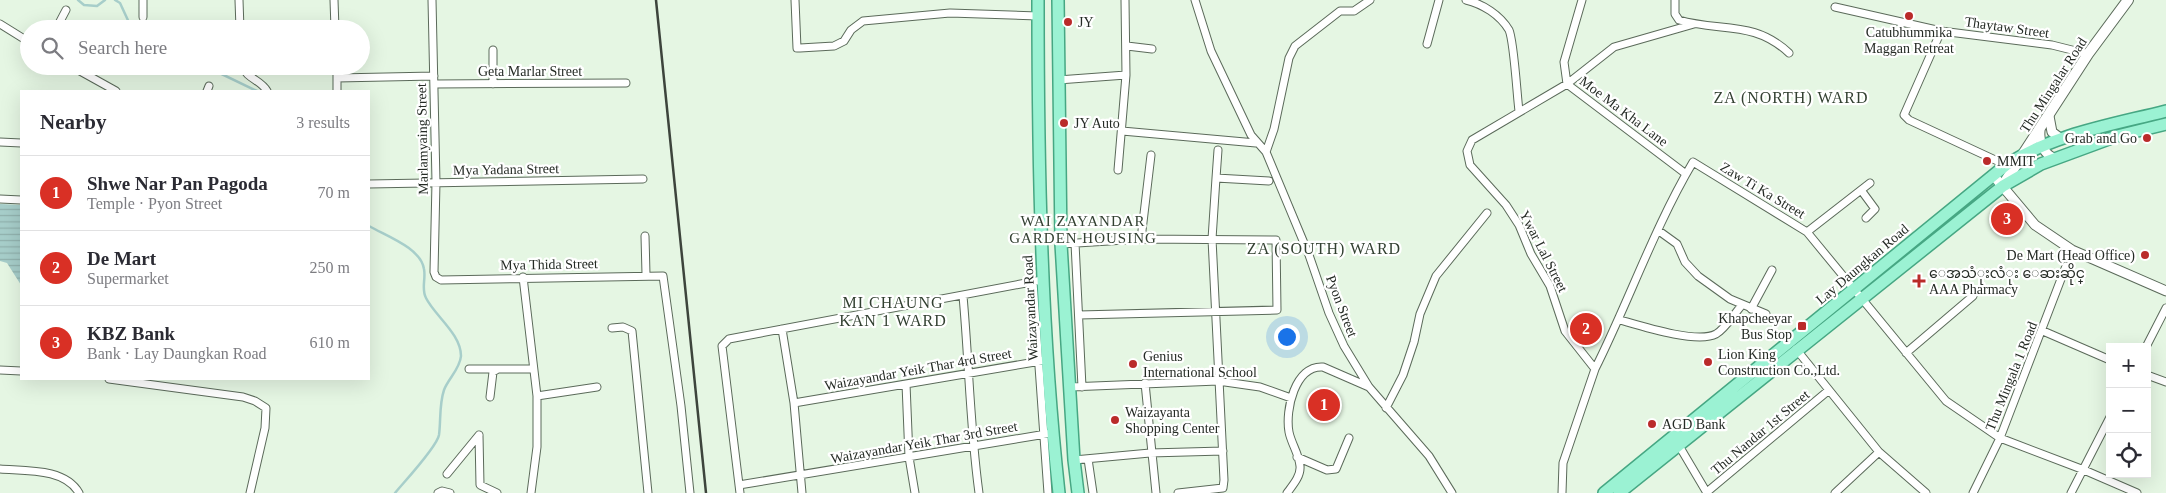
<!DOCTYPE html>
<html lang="en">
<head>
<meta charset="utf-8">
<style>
	:root { --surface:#fff; --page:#f7f7f7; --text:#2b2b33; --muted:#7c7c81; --line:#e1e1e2; --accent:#d93025 }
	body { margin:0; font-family:"Times New Roman","Noto Sans Myanmar",serif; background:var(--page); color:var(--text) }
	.controls { position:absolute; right:15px; bottom:15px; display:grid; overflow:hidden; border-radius:0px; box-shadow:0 5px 20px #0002 }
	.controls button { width:45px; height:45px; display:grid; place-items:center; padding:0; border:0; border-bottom:1px solid var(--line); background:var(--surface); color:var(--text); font:25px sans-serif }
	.you { position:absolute; left:1286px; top:336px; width:18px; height:18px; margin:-12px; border:4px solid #fff; border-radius:50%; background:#1a73e8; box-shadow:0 0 0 8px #1a73e833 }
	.badge { display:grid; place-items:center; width:32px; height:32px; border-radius:50%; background:var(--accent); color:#fff; font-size:16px; font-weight:700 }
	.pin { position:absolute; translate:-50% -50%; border:2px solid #fff; box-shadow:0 1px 5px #0006 }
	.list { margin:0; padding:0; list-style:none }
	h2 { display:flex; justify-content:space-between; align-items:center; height:65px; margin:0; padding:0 20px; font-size:21px }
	h2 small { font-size:16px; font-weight:400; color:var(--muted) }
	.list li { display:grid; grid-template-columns:32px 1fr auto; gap:15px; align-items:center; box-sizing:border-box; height:75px; padding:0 20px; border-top:1px solid var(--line) }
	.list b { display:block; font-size:19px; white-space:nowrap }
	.list p { margin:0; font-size:16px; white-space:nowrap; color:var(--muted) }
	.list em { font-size:16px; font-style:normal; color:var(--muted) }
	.icon { flex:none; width:28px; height:28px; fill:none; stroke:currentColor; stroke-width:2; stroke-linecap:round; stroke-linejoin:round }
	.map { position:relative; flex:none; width:2166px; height:493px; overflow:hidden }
	.search { position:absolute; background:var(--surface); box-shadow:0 5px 20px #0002; left:20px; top:20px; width:350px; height:55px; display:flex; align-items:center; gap:12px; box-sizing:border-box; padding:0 18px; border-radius:28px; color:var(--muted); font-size:19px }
	.panel { position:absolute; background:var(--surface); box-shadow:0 5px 20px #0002; left:20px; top:90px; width:350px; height:290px; border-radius:0px }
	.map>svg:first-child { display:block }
	.water { fill:url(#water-rules) }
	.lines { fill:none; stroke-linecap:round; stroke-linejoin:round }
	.stream { stroke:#a7ceca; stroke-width:2.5 }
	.minor-casing { stroke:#5b6a5a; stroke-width:9 }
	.tertiary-casing { stroke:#5b6a5a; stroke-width:11 }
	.secondary-casing { stroke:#5b6a5a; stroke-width:12 }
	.primary-casing { stroke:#46a783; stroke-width:14 }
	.minor { stroke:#fff; stroke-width:7 }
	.tertiary { stroke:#fff; stroke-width:9 }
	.secondary { stroke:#fff; stroke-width:10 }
	.primary { stroke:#9bf2d3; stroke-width:11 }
	.rail { stroke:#3d443c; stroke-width:2.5 }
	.poi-dot { fill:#ba2b2a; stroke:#fff; stroke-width:2 }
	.labels { text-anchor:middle; stroke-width:4.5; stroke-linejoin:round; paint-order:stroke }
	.poi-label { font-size:14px; fill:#252b25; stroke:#fff; text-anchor:start }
	.street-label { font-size:14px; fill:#252b25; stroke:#fff }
	.neighbourhood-label { font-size:15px; letter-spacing:1px; fill:#324031; stroke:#fff }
	.quarter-label { font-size:16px; letter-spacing:1px; fill:#324031; stroke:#fff }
</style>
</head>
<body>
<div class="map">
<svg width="2166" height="493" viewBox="0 0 2166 493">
	<defs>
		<pattern id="water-rules" width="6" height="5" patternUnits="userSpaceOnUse" patternTransform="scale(1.25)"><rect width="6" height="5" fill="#a7ceca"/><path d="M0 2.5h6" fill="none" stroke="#90b1ad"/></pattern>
	</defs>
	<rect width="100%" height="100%" fill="#e5f6e3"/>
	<path class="water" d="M0,204L21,205V285L7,263L0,261Z"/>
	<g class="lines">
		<path class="stream" d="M78,0L84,5L97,6L105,0
			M115,0L120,3L132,29
			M205,66L257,91
			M369,226C386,236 421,248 424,269C426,279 421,289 426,298C435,316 461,334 461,356C460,369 448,379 444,390C439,405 441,420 439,435C437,447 404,482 395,493"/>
		<defs>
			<path id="minor" d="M143,0V17
				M239,0L240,29
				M334,0L335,29
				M432,0L436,182L434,272L436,277L441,280L663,276L681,406L690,493
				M795,0L797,48H800L834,46L844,41L851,30L863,21L950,13L1038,16
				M1195,0L1211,51L1251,135L1266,152L1309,255L1329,313L1344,346L1369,387L1429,456L1452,493
				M1466,0C1483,4 1500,15 1509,30C1514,41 1517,96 1519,111
				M1582,0L1564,62L1567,84L1686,174
				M1675,0V14L1679,20C1720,32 1754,20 1789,53
				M1835,7L1941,31L2052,45L2088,54
				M0,24L29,42
				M56,29L66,10
				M1941,31L1904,115L1909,120L2006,165
				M1427,44L1439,0
				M1127,46L1152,49
				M71,66L116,91
				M242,66C247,79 261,80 267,91
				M337,66V91
				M337,78L434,76
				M1058,80L1126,75
				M435,84L626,83
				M493,84V50
				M207,91L209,86
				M1122,131L1256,143
				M0,142L21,143
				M1218,150L1216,178L1269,181
				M1266,152L1274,129L1289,58L1295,46L1340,11H1354L1370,0
				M1118,170L1126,75L1125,0
				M369,184L643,179
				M1861,190L1875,209L1866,218
				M0,199L21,200
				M1659,231L1677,244L1685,262L1698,276L1730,299L1766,314
				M1807,232L1870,183
				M645,236L646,274
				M1141,239L1151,155
				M1075,243L1082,387
				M1061,244L1141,239L1276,240L1277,310L1079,315
				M523,277L537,396V447L531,493
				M1033,282L1048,493
				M963,296C969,362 970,428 979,493
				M1751,309L1772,270
				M1620,320C1641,326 1697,344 1716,334C1726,328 1734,314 1742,305
				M612,328L623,327L632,331L648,493
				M782,329L794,403L802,493
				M2043,331L2110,360
				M2146,347L2166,308
				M1796,349L1879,452L1926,493
				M1906,353L1973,296
				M469,369H498
				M1595,369C1629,301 1654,228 1693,162L1807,232L1946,401L2000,438L2084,470L2137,493
				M0,370L21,371
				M2147,375L2166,382
				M109,379L243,397L255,401L266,408L265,428L250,493
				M1145,383L1156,493
				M906,384L909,457L915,493
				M1069,387L1218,381L1260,387L1291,398
				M537,396L597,387
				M490,397L493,372L498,369H532
				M794,403L1047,360
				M1386,408L1403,375L1414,342L1420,314L1436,276L1487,213
				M479,435L480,485L497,493
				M1678,444L1707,493
				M1297,457L1327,470L1336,469L1349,438
				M1088,459L1093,493
				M1074,460L1150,453L1223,451
				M0,469C26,471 65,468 79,493
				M447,474L479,435
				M739,485L1052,433
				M1707,492L1829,390
				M438,493L442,491L450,493
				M740,493L722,346L729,339L1042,280
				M1178,493L1223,488L1224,480L1212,239L1216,178
				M1287,493C1293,485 1301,476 1300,466C1299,454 1291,443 1289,432C1285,410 1295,365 1323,367L1369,387
				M1562,493L1563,463L1595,369L1565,331L1550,286L1531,254L1519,225L1506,205L1470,165L1467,151L1472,140L1567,84L1614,47L1694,24
				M1835,493L1879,452
				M1973,493L2000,438L2066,266
				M2071,493L2110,417"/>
			<path id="tertiary" d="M2049,116L2052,132L2060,138
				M2040,131C2039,144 2043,153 2055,159
				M1993,175L2035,225L2072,250L2166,291"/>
			<path id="secondary" d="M2003,185L2088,54L2128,0"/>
			<path id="primary" d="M1038,0C1038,165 1041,329 1059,493
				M1058,0L1061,244L1074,460L1078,493
				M1604,493L2006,165C2054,134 2111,125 2166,111
				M1619,493L2003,186L2041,164L2117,136L2166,124"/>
		</defs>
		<use href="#minor" class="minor-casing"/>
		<use href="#tertiary" class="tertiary-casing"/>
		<use href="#secondary" class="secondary-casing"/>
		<use href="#primary" class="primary-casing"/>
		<use href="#minor" class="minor"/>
		<use href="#tertiary" class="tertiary"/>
		<use href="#secondary" class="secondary"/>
		<use href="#primary" class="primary"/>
		<path class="rail" d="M656,0L706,493"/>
	</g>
	<g class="poi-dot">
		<circle cx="1909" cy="16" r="5"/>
		<circle cx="1068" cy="22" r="5"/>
		<circle cx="1064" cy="123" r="5"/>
		<circle cx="2147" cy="138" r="5"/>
		<circle cx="1987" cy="161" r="5"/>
		<circle cx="2145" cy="255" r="5"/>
		<path d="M1916.5 273.5h5v5h5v5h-5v5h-5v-5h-5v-5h5z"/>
		<rect x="1797" y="321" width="10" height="10" rx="2.5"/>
		<circle cx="1708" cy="362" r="5"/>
		<circle cx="1133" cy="364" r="5"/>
		<circle cx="1115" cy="420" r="5"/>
		<circle cx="1652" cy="424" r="5"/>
	</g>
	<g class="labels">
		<g class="poi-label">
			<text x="1078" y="27">JY</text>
			<text x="1909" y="37" text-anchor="middle">Catubhummika<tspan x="1909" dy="16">Maggan Retreat</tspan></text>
			<text x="1074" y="128">JY Auto</text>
			<text x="2137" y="143" text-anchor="end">Grab and Go</text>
			<text x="1997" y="166">MMIT</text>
			<text x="2135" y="260" text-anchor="end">De Mart (Head Office)</text>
			<text x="1929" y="278">ေအသံုးလံုး ေဆးဆိုင္<tspan x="1929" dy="16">AAA Pharmacy</tspan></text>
			<text x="1792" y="323" text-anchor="end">Khapcheeyar<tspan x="1792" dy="16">Bus Stop</tspan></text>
			<text x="1718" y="359">Lion King<tspan x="1718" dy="16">Construction Co.,Ltd.</tspan></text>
			<text x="1143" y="361">Genius<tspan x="1143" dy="16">International School</tspan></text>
			<text x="1125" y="417">Waizayanta<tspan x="1125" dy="16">Shopping Center</tspan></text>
			<text x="1662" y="429">AGD Bank</text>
		</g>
		<g class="street-label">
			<text transform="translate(2007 27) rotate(8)" y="5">Thaytaw Street</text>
			<text x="530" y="76">Geta Marlar Street</text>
			<text transform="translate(2053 85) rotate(-57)" y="5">Thu Mingalar Road</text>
			<text transform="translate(1624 111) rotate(37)" y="5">Moe Ma Kha Lane</text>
			<text transform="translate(422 139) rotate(-91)" y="5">Marlamyaing Street</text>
			<text transform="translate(506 169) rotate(-1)" y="5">Mya Yadana Street</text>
			<text transform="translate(1763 190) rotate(31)" y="5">Zaw Ti Ka Street</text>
			<text transform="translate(1544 251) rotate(63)" y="5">Ywar Lal Street</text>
			<text transform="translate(549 264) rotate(-1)" y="5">Mya Thida Street</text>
			<text transform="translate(1862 264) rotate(-40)" y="5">Lay Daungkan Road</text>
			<text transform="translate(1342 306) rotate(69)" y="5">Pyon Street</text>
			<text transform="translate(1030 308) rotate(-93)" y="5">Waizayandar Road</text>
			<text transform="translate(918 369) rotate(-10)" y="5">Waizayandar Yeik Thar 4rd Street</text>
			<text transform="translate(2011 376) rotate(-68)" y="5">Thu Mingala 1 Road</text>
			<text transform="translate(1760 432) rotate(-40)" y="5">Thu Nandar 1st Street</text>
			<text transform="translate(924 442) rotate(-10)" y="5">Waizayandar Yeik Thar 3rd Street</text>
		</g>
		<g class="neighbourhood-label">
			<text x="1083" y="226">WAI ZAYANDAR<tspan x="1083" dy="17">GARDEN HOUSING</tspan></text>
		</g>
		<g class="quarter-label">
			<text x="1791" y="103">ZA (NORTH) WARD</text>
			<text x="1324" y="254">ZA (SOUTH) WARD</text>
			<text x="893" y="308">MI CHAUNG<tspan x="893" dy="18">KAN 1 WARD</tspan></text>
		</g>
	</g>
</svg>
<div class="controls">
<button>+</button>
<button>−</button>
<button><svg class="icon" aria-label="locate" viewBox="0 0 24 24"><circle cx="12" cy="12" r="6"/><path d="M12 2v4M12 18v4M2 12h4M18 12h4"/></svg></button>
</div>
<div class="you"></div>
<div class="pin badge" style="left:1324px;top:405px">1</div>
<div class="pin badge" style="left:1586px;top:329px">2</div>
<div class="pin badge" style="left:2007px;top:219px">3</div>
<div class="search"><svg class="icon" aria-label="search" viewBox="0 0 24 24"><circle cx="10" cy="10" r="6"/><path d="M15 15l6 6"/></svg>Search here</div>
<section class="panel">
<h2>Nearby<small>3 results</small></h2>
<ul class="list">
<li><span class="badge">1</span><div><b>Shwe Nar Pan Pagoda</b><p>Temple · Pyon Street</p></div><em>70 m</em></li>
<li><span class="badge">2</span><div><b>De Mart</b><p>Supermarket</p></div><em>250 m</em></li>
<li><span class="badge">3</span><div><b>KBZ Bank</b><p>Bank · Lay Daungkan Road</p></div><em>610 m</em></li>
</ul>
</section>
</div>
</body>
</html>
